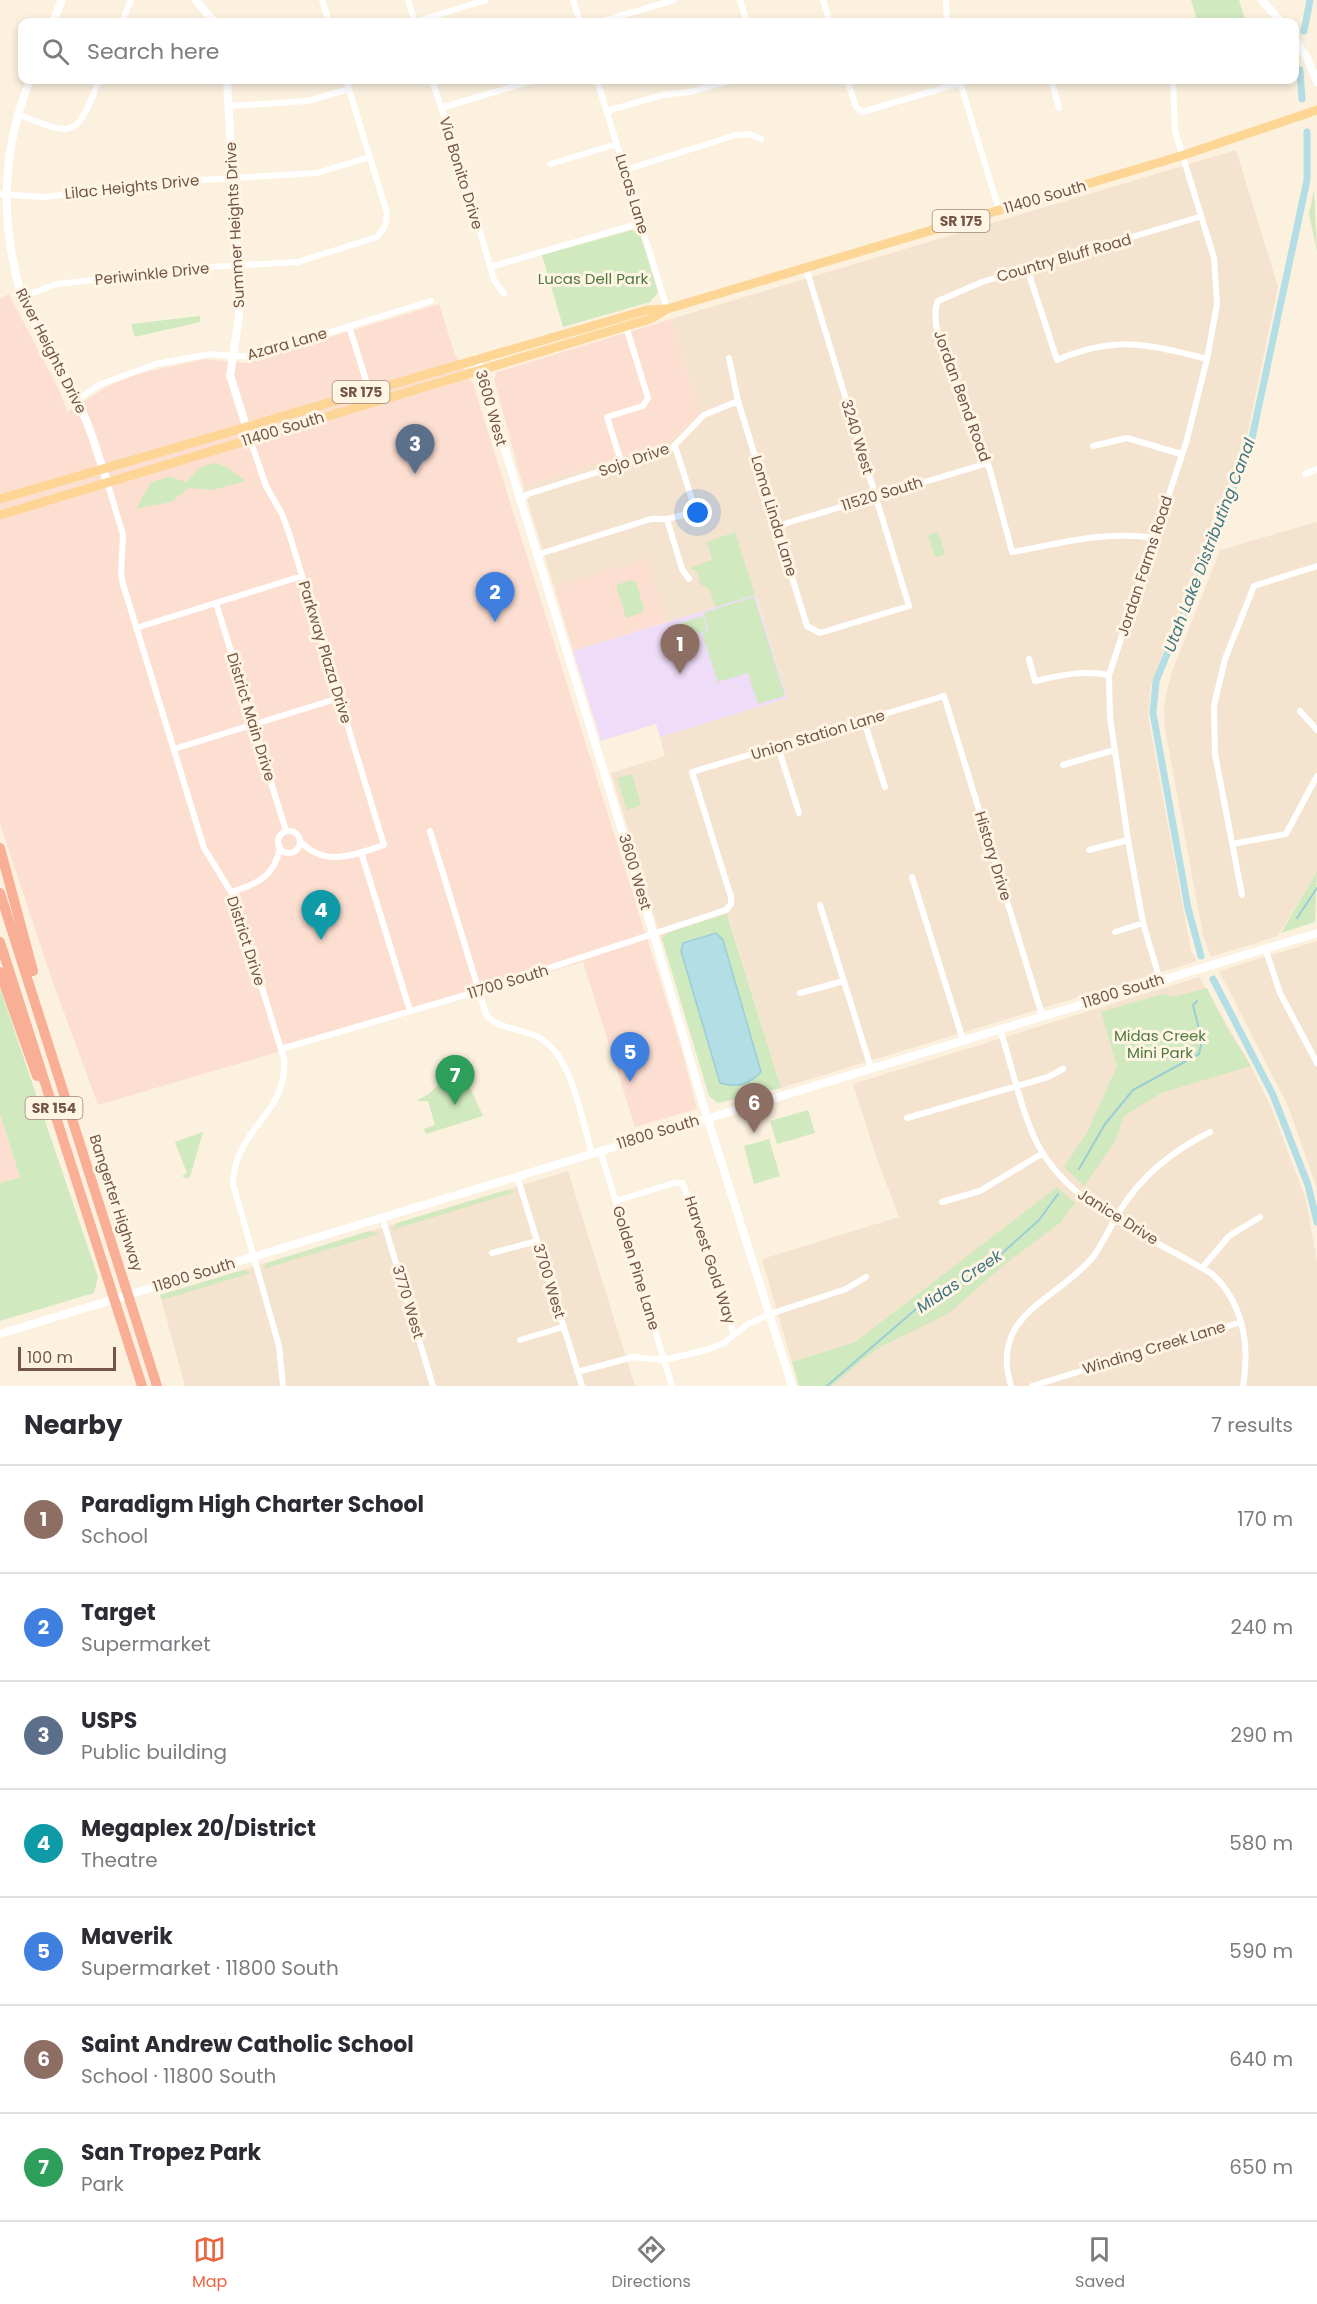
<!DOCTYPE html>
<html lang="en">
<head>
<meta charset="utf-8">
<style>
	:root { --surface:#fff; --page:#f7f7f7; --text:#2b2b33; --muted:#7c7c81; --line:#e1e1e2; --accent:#e96742 }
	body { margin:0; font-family:Poppins,sans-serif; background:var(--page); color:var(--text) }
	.scale { position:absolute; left:18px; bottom:15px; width:98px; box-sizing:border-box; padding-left:6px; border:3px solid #735647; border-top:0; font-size:16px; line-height:21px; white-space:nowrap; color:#735647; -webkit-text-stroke:4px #fff5e5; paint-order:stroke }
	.you { position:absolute; left:698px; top:513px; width:21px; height:21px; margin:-15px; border:4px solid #fff; border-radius:50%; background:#1a73e8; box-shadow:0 0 0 9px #1a73e833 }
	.badge { display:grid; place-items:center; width:39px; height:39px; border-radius:50%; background:var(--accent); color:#fff; font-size:20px; font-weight:700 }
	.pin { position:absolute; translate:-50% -50px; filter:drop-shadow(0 2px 3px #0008) }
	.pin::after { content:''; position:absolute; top:32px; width:21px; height:18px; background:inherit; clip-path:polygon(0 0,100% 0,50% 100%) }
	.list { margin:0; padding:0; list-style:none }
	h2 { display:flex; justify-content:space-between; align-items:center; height:78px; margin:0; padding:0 24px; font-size:26px }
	h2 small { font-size:20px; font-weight:400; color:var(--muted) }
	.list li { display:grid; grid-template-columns:39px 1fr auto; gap:18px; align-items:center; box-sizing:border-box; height:108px; padding:0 24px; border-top:2px solid var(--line) }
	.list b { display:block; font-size:22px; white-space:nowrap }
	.list p { margin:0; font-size:20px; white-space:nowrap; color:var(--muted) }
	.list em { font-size:20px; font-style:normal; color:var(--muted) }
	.icon { flex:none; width:33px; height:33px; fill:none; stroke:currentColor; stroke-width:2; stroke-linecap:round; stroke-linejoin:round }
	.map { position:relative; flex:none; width:1317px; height:1386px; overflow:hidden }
	.search { position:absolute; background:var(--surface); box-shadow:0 3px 9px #0003; left:18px; right:18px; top:18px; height:66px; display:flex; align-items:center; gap:15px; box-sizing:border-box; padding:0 21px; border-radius:12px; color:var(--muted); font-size:22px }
	.sheet { height:834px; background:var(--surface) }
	nav { display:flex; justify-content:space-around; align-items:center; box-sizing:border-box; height:84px; border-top:2px solid var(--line); background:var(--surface); font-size:16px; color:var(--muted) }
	nav a { display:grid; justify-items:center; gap:3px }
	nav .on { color:var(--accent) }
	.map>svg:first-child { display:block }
	.residential { fill:#f4e3ce }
	.commercial { fill:#fddfd2 }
	.education { fill:#eedcf8 }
	.green { fill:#d0e9be }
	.water { fill:#b4dee5; stroke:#9aced7; stroke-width:1.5 }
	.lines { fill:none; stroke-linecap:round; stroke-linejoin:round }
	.stream { stroke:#9aced7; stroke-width:2 }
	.canal { stroke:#b4dee5; stroke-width:7 }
	.street { stroke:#fff; stroke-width:6 }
	.secondary { stroke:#fff; stroke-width:8 }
	.primary { stroke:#fdd696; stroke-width:9 }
	.highway { stroke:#f8af95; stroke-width:10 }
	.labels { text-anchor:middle; stroke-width:6; stroke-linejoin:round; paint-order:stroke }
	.shield { fill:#fff5e5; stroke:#9d8676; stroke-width:1.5 }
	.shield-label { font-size:14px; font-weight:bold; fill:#735647 }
	.street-label { font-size:15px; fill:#735647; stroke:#fff5e5 }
	.park-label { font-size:15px; fill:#50783f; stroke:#fff5e5 }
	.water-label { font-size:16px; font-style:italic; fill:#3e7580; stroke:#fff5e5 }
</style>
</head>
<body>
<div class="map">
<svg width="1317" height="1386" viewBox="0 0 1317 1386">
	<rect width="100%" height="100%" fill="#fcf1df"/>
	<path class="residential" d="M1236,150L1278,287L1246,441L1151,685L1148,716L1191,951L1197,961L781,1088L728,915L667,933L662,942L611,773L665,756L660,737L787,698L756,596L666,622L646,559L554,587L523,486L668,444L700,414L671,319Z
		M1317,522V871L1278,936L1211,957L1203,935L1165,729L1164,705L1171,674L1220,550Z
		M1317,941V1188L1288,1106L1219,971Z
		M1199,977L1251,1066L1271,1107L1306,1200L1317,1262V1386H832L875,1350L902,1337L1060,1223L992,1237L855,1342L792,1362L762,1259L899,1217L877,1159L853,1084Z
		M568,1171L635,1386H185L160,1295Z"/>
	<path class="commercial" d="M9,294L60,392L67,412L110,385L141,373L206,359L245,363L439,304L455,354L473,384L681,1047L697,1109L635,1127L583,962L98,1105L51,977L0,824V298Z
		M671,319L700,414L668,444L523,486L496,387L494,380L497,372Z
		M647,558L666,622L573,651L554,587Z
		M0,1114L20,1177L0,1183Z"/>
	<path class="education" d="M755,595L787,698L660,737L656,724L601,741L573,651Z"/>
	<path class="green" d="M1191,0H1239L1246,22H1198Z
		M1314,190L1317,251L1309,214Z
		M632,230L640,234L658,292L650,302L563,327L542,255Z
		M200,316V322L135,337L131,324Z
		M214,463L225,466L246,481L212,490L189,488L171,502L136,509L151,482L170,477L186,482L199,468Z
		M735,532L755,595L715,607L710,590L700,584L698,572L690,568L712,560L707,542Z
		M938,532L945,554L935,557L928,535Z
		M631,580L636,582L644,609L641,613L626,618L616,585Z
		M754,597L785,696L758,704L748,673L718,682L702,634L709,631L703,613Z
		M703,616L707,631L683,638L678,624Z
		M632,774L641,805L627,810L617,778Z
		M1317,871L1315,922L1281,933Z
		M727,914L781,1088L718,1103L709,1096L662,939L667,933Z
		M0,988L98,1277L94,1293L0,1321V1183L20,1177L0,1114Z
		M1207,988L1227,1028L1251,1066L1161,1093L1124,1116L1115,1141L1084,1186L1064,1167L1087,1133L1117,1066L1101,1012L1162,994L1174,997Z
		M455,1067L465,1077L483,1116L426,1134L424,1129L435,1125L428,1101H416L429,1094Z
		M808,1110L815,1133L777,1144L770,1121Z
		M203,1132L190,1177L185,1178L182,1176L187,1173L175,1142Z
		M769,1139L780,1176L754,1184L744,1146Z
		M1057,1187L1075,1203L1060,1223L1005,1264L949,1313L875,1350L832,1386H799L792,1362L855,1342Z
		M507,1190L515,1192L392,1230L397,1223Z
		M369,1231L379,1234L263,1269L267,1263Z
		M243,1270L251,1273L162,1300L160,1295Z"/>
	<path class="water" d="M716,933L723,940L761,1072C748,1085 738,1088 720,1083L681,951L683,943Z"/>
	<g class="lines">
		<path class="stream" d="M1297,918L1317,888
			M1079,1169L1105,1124L1133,1090L1199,1054L1202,1041L1193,1005L1197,1001
			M827,1386L923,1303L988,1266L1039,1220L1058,1194"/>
		<path class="canal" d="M1304,31L1310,0
			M1300,70L1302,99
			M1201,956L1188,908L1153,713L1156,681L1211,547L1252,438L1307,180V132
			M1213,979L1273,1095L1308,1185L1317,1222"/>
		<path class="street" d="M322,0L329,22
			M408,0L415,22
			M573,0L580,22
			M740,0L747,22
			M823,0L830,22
			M946,0L947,22
			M122,22L131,0
			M415,22L486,0
			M600,22L674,0
			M432,80L463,173L494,280L504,294
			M597,80L667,309
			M847,80L856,107L862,112L960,83
			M1051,80L1059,108
			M960,82L999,210
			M229,106L307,101L349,89
			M441,108L535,80
			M607,111L663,95L689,92L733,80
			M17,114C75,137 76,139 99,80
			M550,164L617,144
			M625,170L736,135L749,134L761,139
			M0,194L44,197L183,181L317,173L370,157
			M490,267L641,223
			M1027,268L1057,360C1117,335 1147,344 1207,359
			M21,297L57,284L208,267L298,262L377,237L385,227L387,213L346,80
			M349,326L369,390
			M729,358L738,401L807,626L820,633L909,606L806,268
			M76,400L101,384L156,364L210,354L250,357L431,301
			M250,439L266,486L282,514L289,533L384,845C354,855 325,868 300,841
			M1093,446L1127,438L1181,454
			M622,465L607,417L643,406L648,398L626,326
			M1305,474L1317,469
			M107,481L123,535L121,573L123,584L204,848L234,897L284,1059C288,1115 234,1128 233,1184L279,1346L283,1386
			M519,500L528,494L671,449L704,415L738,401
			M667,519L682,569L689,579
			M777,526L988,463
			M1154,538C1106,530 1059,544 1012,552C1002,515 993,477 981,441C970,410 924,332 938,301L982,282L1199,217
			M536,555L651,519H667L691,513L694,506L675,446
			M216,603L286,831
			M136,628L302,576
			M1029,659L1035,681C1061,675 1083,670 1109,675
			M1300,711L1317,730
			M864,721L885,787
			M778,747L799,813
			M174,749L339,698
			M1063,765L1114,750
			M430,831L486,1014C495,1029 526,1029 540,1038C573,1057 581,1119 592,1153
			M278 842a11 11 0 1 1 22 0a11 11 0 1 1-22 0Z
			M1232,844L1286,834L1317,776
			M1089,850L1128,840
			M361,852L410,1011
			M912,877L963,1040
			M231,892C258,884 275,876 280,847
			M1242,895L1215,754L1214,706L1225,659L1254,586L1317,566
			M820,905L871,1068
			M1115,932L1143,923
			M1265,948L1280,993L1317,1063
			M1160,980L1143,923L1128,840L1110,717L1109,675L1186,443L1207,359L1217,304L1214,258L1175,131L1173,80
			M800,993L844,981
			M1000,1029C1012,1066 1020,1108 1037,1143C1071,1209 1151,1236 1212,1274C1243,1302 1250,1345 1243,1386
			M281,1049L479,991L726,910L731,904V897L692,772L944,696L1042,1015
			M907,1118L1048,1077L1063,1069
			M600,1150L672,1386
			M517,1176L582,1386
			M616,1201L674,1183H682L699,1221L734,1335
			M942,1202L980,1191L1043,1153
			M382,1217L433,1386
			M492,1253L537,1241
			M1202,1268L1229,1236L1260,1217
			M520,1340L563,1327
			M577,1372L633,1357L664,1360L706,1350L724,1343L748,1324L770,1314L846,1289L866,1277
			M1011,1386C989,1313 1057,1301 1093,1257C1104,1242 1111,1224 1121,1209C1143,1174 1174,1150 1210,1132
			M1032,1386L1241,1322"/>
		<path class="secondary" d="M196,0L214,22
			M1262,0L1281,22
			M53,22L62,0
			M1294,38L1307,58L1317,82
			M30,80C0,155 0,227 24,304C43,341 65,375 83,413C93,435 99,459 107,481
			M227,80L239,290V318L230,375L250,439
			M477,358L653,932L703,1104L792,1386
			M0,1334L1317,933"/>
		<path class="primary" d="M0,499L647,310L665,309
			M0,515L650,319L667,309L1181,156L1317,110"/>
		<path class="highway" d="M0,848L33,971
			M0,893L157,1386
			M0,942L142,1386
			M0,972L37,1076"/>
	</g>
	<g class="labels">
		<g class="shield">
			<rect x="932.5" y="210" width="57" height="22" rx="4.5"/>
			<rect x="332.5" y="381" width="57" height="22" rx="4.5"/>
			<rect x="25.5" y="1097" width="57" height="22" rx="4.5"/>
		</g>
		<g class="shield-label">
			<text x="961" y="226">SR 175</text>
			<text x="361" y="397">SR 175</text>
			<text x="54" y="1113">SR 154</text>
		</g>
		<g class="street-label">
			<text transform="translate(461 173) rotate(73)" y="5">Via Bonito Drive</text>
			<text transform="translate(132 187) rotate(-6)" y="5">Lilac Heights Drive</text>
			<text transform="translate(632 194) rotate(73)" y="5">Lucas Lane</text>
			<text transform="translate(1045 197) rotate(-16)" y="5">11400 South</text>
			<text transform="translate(235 225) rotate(-93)" y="5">Summer Heights Drive</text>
			<text transform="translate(1064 258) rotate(-16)" y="5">Country Bluff Road</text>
			<text transform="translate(152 274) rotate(-6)" y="5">Periwinkle Drive</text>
			<text transform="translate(287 344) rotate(-16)" y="5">Azara Lane</text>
			<text transform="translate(51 351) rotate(63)" y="5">River Heights Drive</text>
			<text transform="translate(962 396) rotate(70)" y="5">Jordan Bend Road</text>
			<text transform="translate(491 408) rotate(74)" y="5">3600 West</text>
			<text transform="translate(283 429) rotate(-17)" y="5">11400 South</text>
			<text transform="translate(857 437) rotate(73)" y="5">3240 West</text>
			<text transform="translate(634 460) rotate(-19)" y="5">Sojo Drive</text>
			<text transform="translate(882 494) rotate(-17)" y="5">11520 South</text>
			<text transform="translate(774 516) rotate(73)" y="5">Loma Linda Lane</text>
			<text transform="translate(1145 566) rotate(-72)" y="5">Jordan Farms Road</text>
			<text transform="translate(325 652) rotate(73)" y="5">Parkway Plaza Drive</text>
			<text transform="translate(251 717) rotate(73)" y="5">District Main Drive</text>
			<text transform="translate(818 735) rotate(-17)" y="5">Union Station Lane</text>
			<text transform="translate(993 856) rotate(73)" y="5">History Drive</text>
			<text transform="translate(635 872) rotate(73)" y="5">3600 West</text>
			<text transform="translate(246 941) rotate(72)" y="5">District Drive</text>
			<text transform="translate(508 982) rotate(-17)" y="5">11700 South</text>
			<text transform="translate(1123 991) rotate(-17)" y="5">11800 South</text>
			<text transform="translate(658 1132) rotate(-17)" y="5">11800 South</text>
			<text transform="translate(116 1203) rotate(72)" y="5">Bangerter Highway</text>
			<text transform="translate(1118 1217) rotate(32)" y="5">Janice Drive</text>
			<text transform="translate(710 1260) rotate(72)" y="5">Harvest Gold Way</text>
			<text transform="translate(636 1268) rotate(73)" y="5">Golden Pine Lane</text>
			<text transform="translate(194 1275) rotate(-17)" y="5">11800 South</text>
			<text transform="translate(549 1281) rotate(73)" y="5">3700 West</text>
			<text transform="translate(408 1302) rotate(73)" y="5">3770 West</text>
			<text transform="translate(1154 1348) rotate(-17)" y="5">Winding Creek Lane</text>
		</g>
		<g class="park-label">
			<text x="593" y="284">Lucas Dell Park</text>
			<text x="1160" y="1041">Midas Creek<tspan x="1160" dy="17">Mini Park</tspan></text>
		</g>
		<g class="water-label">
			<text transform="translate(1209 545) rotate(-69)" y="6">Utah Lake Distributing Canal</text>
			<text transform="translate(959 1281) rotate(-34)" y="6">Midas Creek</text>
		</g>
	</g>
</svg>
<div class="scale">100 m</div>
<div class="you"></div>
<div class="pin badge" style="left:680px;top:674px;background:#8d6e63">1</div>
<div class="pin badge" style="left:495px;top:622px;background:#3f7fe0">2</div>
<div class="pin badge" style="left:415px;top:474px;background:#5c6f8a">3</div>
<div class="pin badge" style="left:321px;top:940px;background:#0f9aa8">4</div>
<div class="pin badge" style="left:630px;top:1082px;background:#3f7fe0">5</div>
<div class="pin badge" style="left:754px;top:1133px;background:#8d6e63">6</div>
<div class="pin badge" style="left:455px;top:1105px;background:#2e9e5b">7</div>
<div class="search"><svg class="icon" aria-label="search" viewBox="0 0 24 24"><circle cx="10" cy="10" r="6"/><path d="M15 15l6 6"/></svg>Search here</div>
</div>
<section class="sheet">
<h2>Nearby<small>7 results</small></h2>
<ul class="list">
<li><span class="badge" style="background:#8d6e63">1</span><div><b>Paradigm High Charter School</b><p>School</p></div><em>170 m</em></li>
<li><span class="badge" style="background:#3f7fe0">2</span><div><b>Target</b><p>Supermarket</p></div><em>240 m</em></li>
<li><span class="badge" style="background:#5c6f8a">3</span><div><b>USPS</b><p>Public building</p></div><em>290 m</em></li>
<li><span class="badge" style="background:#0f9aa8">4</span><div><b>Megaplex 20/District</b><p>Theatre</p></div><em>580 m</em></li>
<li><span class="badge" style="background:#3f7fe0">5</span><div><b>Maverik</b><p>Supermarket · 11800 South</p></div><em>590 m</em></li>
<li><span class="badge" style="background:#8d6e63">6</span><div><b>Saint Andrew Catholic School</b><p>School · 11800 South</p></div><em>640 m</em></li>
<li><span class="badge" style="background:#2e9e5b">7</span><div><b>San Tropez Park</b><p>Park</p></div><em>650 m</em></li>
</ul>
</section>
<nav>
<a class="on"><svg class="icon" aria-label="map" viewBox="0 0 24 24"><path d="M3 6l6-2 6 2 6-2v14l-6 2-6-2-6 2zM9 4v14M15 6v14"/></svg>Map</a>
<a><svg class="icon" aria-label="directions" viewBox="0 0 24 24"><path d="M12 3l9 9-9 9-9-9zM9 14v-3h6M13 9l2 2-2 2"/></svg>Directions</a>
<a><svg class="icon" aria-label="saved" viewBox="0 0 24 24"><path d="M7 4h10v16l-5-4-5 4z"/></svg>Saved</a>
</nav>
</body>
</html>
